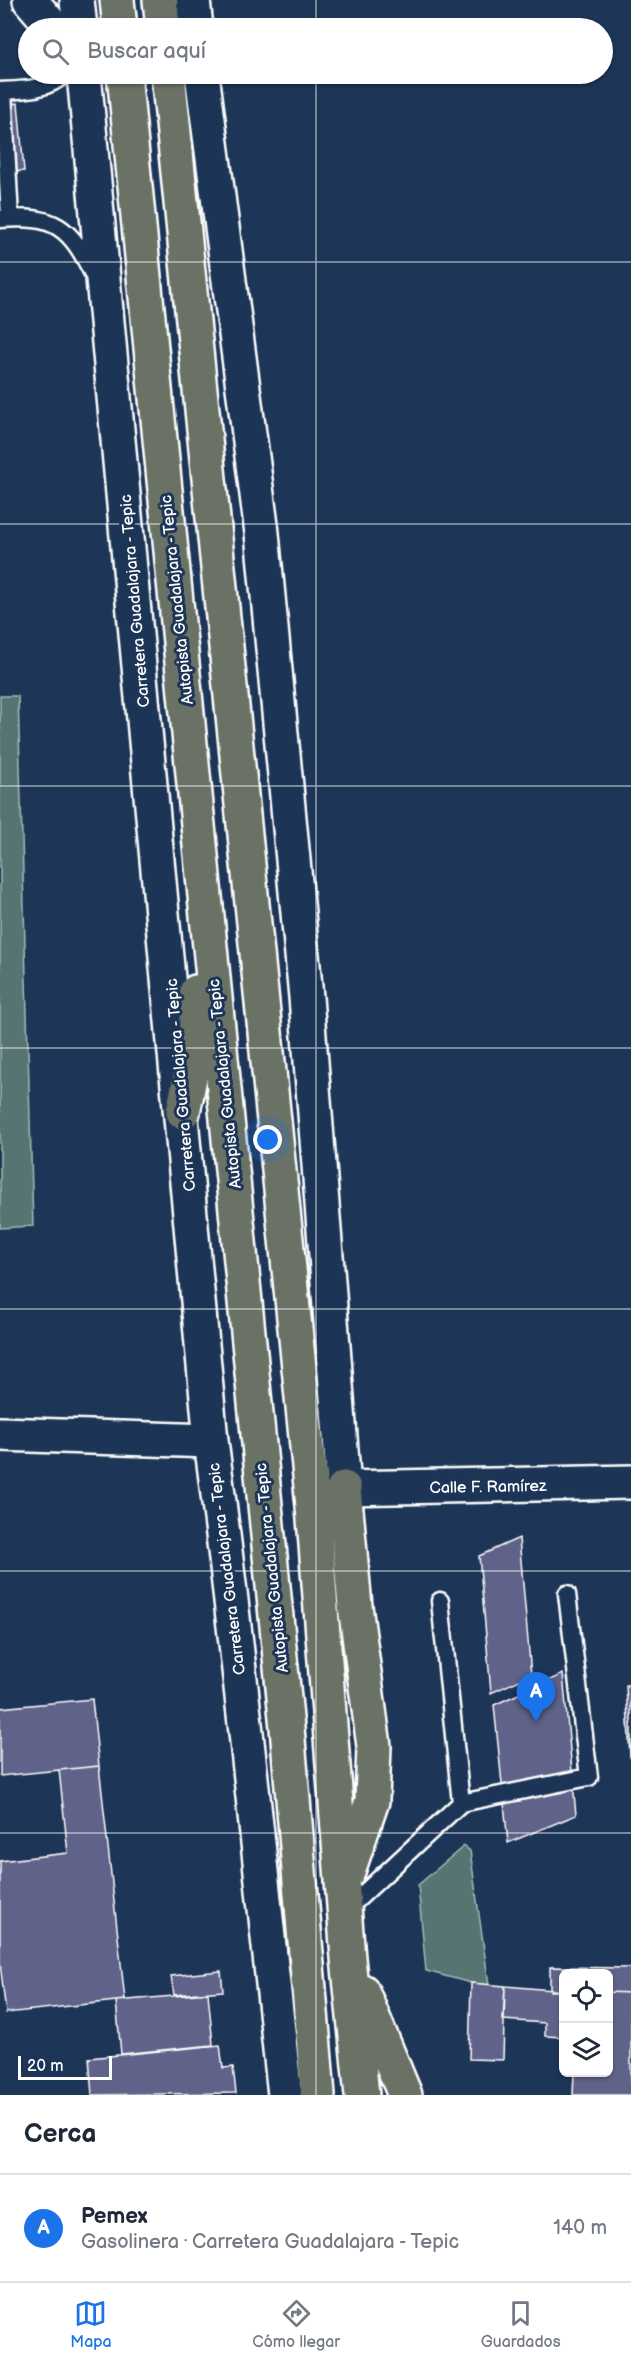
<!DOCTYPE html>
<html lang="es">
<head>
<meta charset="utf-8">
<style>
	:root { --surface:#fff; --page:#f2f2f3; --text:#1f2937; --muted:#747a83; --line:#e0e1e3; --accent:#1a73e8 }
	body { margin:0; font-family:"Balsamiq Sans",sans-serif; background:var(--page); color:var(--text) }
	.controls { position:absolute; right:18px; bottom:18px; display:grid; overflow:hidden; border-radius:9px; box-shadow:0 2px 4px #0004 }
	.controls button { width:54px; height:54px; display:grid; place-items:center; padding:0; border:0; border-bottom:2px solid var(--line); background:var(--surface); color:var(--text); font:30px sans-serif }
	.scale { position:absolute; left:18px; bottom:15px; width:94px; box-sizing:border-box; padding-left:6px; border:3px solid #fff; border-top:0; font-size:16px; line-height:21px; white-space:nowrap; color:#fff; -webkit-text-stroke:4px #1d3557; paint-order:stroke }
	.you { position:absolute; left:268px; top:1140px; width:21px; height:21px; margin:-15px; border:4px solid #fff; border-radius:50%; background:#1a73e8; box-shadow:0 0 0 9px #1a73e833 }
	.badge { display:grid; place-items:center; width:39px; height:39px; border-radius:50%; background:var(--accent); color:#fff; font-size:20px; font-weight:700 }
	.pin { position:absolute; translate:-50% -50px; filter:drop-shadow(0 2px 3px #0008) }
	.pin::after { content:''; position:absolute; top:32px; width:21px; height:18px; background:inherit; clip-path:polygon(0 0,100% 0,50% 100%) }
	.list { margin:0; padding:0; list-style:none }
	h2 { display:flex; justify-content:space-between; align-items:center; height:78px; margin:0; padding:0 24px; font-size:26px }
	h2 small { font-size:20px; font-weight:400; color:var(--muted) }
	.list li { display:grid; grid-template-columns:39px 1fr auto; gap:18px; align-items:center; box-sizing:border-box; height:108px; padding:0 24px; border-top:2px solid var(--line) }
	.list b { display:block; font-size:22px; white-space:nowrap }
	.list p { margin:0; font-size:20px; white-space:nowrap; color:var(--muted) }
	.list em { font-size:20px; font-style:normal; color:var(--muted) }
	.icon { flex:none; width:33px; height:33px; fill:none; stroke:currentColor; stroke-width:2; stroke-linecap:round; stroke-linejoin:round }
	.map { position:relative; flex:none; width:631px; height:2095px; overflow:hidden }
	.search { position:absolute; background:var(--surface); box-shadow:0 2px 4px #0004; left:18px; right:18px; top:18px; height:66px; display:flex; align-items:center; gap:15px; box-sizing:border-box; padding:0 21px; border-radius:33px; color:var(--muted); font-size:22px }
	.sheet { height:186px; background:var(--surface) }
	nav { display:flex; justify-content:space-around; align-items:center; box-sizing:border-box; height:84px; border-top:2px solid var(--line); background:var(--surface); font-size:16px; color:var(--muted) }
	nav a { display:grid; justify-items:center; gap:3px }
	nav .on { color:var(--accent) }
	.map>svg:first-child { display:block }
	.green { fill:#567472; stroke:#aabab8; stroke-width:1.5 }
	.building { fill:#616489; stroke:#fff; stroke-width:1.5 }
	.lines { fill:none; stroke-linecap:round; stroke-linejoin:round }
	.service-casing { stroke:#fff; stroke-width:21 }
	.minor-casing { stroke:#fff; stroke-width:38 }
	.tertiary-casing { stroke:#fff; stroke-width:38 }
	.secondary-casing { stroke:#fff; stroke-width:38 }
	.motorway-casing { stroke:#fff; stroke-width:38 }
	.service { stroke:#1d3557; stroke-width:16 }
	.minor { stroke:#1d3557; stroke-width:33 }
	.tertiary { stroke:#1d3557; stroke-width:33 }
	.secondary { stroke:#1d3557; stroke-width:33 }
	.motorway { stroke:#6b7165; stroke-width:33 }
	.grid { fill:none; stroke:#fff; stroke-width:1.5; stroke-opacity:0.55 }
	.labels { text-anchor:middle; stroke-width:6; stroke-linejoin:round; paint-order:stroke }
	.street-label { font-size:16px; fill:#fff; stroke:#1d3557 }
</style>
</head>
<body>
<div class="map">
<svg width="631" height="2095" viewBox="0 0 631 2095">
	<rect width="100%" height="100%" fill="#1d3557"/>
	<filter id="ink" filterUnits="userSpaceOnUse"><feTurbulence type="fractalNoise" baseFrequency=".0167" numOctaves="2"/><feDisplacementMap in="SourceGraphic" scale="12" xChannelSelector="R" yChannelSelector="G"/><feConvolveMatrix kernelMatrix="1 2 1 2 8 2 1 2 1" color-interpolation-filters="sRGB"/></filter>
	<g filter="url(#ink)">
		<path class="green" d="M0,696H18L33,1226L0,1228Z
			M464,1846L470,1851L489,1985L471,1983L426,1971L418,1885Z"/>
		<path class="building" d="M18,103L24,171L0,173V105Z
			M519,1538L531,1675L491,1693L479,1556Z
			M563,1674L576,1815L508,1843L494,1705Z
			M626,1685H631V1757H630Z
			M92,1699L99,1766L0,1776V1708Z
			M99,1766L125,2000L6,2013L0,1963V1861L68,1853L59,1770Z
			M550,1967L631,1968V1993L608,1992V1974H564V1991H550Z
			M221,1971L223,1991L174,1995L171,1976Z
			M471,1983L505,1986L503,2060L469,2059Z
			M505,1986L564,1991V2037L545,2036V2023L503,2020Z
			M608,1992L631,1993V2095H573L574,2072H608Z
			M208,1993L213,2045L121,2054L116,2001Z
			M220,2045L223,2068L233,2067L236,2093L92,2095L89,2058Z"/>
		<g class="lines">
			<defs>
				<path id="service" d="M0,91C22,90 48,90 64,74
					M3,91L10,218
					M0,219C55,215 70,226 94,276
					M440,1601L461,1803
					M346,1910L461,1803L589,1777L567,1594"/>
				<path id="minor" d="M0,1434L211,1441
					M344,1488L631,1482"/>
				<path id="tertiary" d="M30,0L54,28"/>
				<path id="secondary" d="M77,0L80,28
					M193,0L196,28
					M84,74L211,1441C240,1658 261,1877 285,2095
					M202,74L262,533L306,997L344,1488"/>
				<path id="motorway" d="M117,0L120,28
					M160,0L163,28
					M124,74L287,1728L318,2095
					M168,74L313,1506L348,1958L362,2095
					M183,1112C192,1071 198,1033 196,992
					M344,1488L355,1606L374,1746L372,1801L348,1871
					M362,1991L405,2095"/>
			</defs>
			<use href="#service" class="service-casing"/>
			<use href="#minor" class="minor-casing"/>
			<use href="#tertiary" class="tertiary-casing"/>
			<use href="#secondary" class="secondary-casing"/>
			<use href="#motorway" class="motorway-casing"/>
			<use href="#service" class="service"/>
			<use href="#minor" class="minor"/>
			<use href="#tertiary" class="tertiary"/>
			<use href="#secondary" class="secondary"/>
			<use href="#motorway" class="motorway"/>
		</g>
	</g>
	<path class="grid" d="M316,0V28M316,74V2095M0,262H631M0,524H631M0,786H631M0,1048H631M0,1309H631M0,1571H631M0,1833H631"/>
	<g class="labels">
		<g class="street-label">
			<text transform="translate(176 600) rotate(-96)" y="6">Autopista Guadalajara - Tepic</text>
			<text transform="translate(134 601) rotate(-95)" y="6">Carretera Guadalajara - Tepic</text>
			<text transform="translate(224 1084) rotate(-96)" y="6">Autopista Guadalajara - Tepic</text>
			<text transform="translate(180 1085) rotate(-95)" y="6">Carretera Guadalajara - Tepic</text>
			<text transform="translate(488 1486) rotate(-1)" y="6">Calle F. Ramírez</text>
			<text transform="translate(271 1568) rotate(-96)" y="6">Autopista Guadalajara - Tepic</text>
			<text transform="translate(226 1569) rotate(-97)" y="6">Carretera Guadalajara - Tepic</text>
		</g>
	</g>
</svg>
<div class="controls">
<button><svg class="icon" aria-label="locate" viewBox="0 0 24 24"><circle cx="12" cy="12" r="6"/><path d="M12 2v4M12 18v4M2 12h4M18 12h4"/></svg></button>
<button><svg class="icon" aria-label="layers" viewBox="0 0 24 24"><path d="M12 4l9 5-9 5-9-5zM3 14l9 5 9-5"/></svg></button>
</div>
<div class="scale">20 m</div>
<div class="you"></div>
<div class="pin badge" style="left:536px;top:1722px">A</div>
<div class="search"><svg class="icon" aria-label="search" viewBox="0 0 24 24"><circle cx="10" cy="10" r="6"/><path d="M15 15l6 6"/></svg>Buscar aquí</div>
</div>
<section class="sheet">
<h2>Cerca<small></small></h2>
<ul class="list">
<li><span class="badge">A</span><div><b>Pemex</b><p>Gasolinera · Carretera Guadalajara - Tepic</p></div><em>140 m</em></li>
</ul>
</section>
<nav>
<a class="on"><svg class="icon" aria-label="map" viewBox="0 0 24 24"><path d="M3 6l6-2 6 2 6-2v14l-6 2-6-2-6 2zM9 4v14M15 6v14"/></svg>Mapa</a>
<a><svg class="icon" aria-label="directions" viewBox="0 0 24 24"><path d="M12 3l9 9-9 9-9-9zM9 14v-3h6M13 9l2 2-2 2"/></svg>Cómo llegar</a>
<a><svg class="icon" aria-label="saved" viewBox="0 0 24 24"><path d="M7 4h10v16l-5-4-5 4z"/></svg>Guardados</a>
</nav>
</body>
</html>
